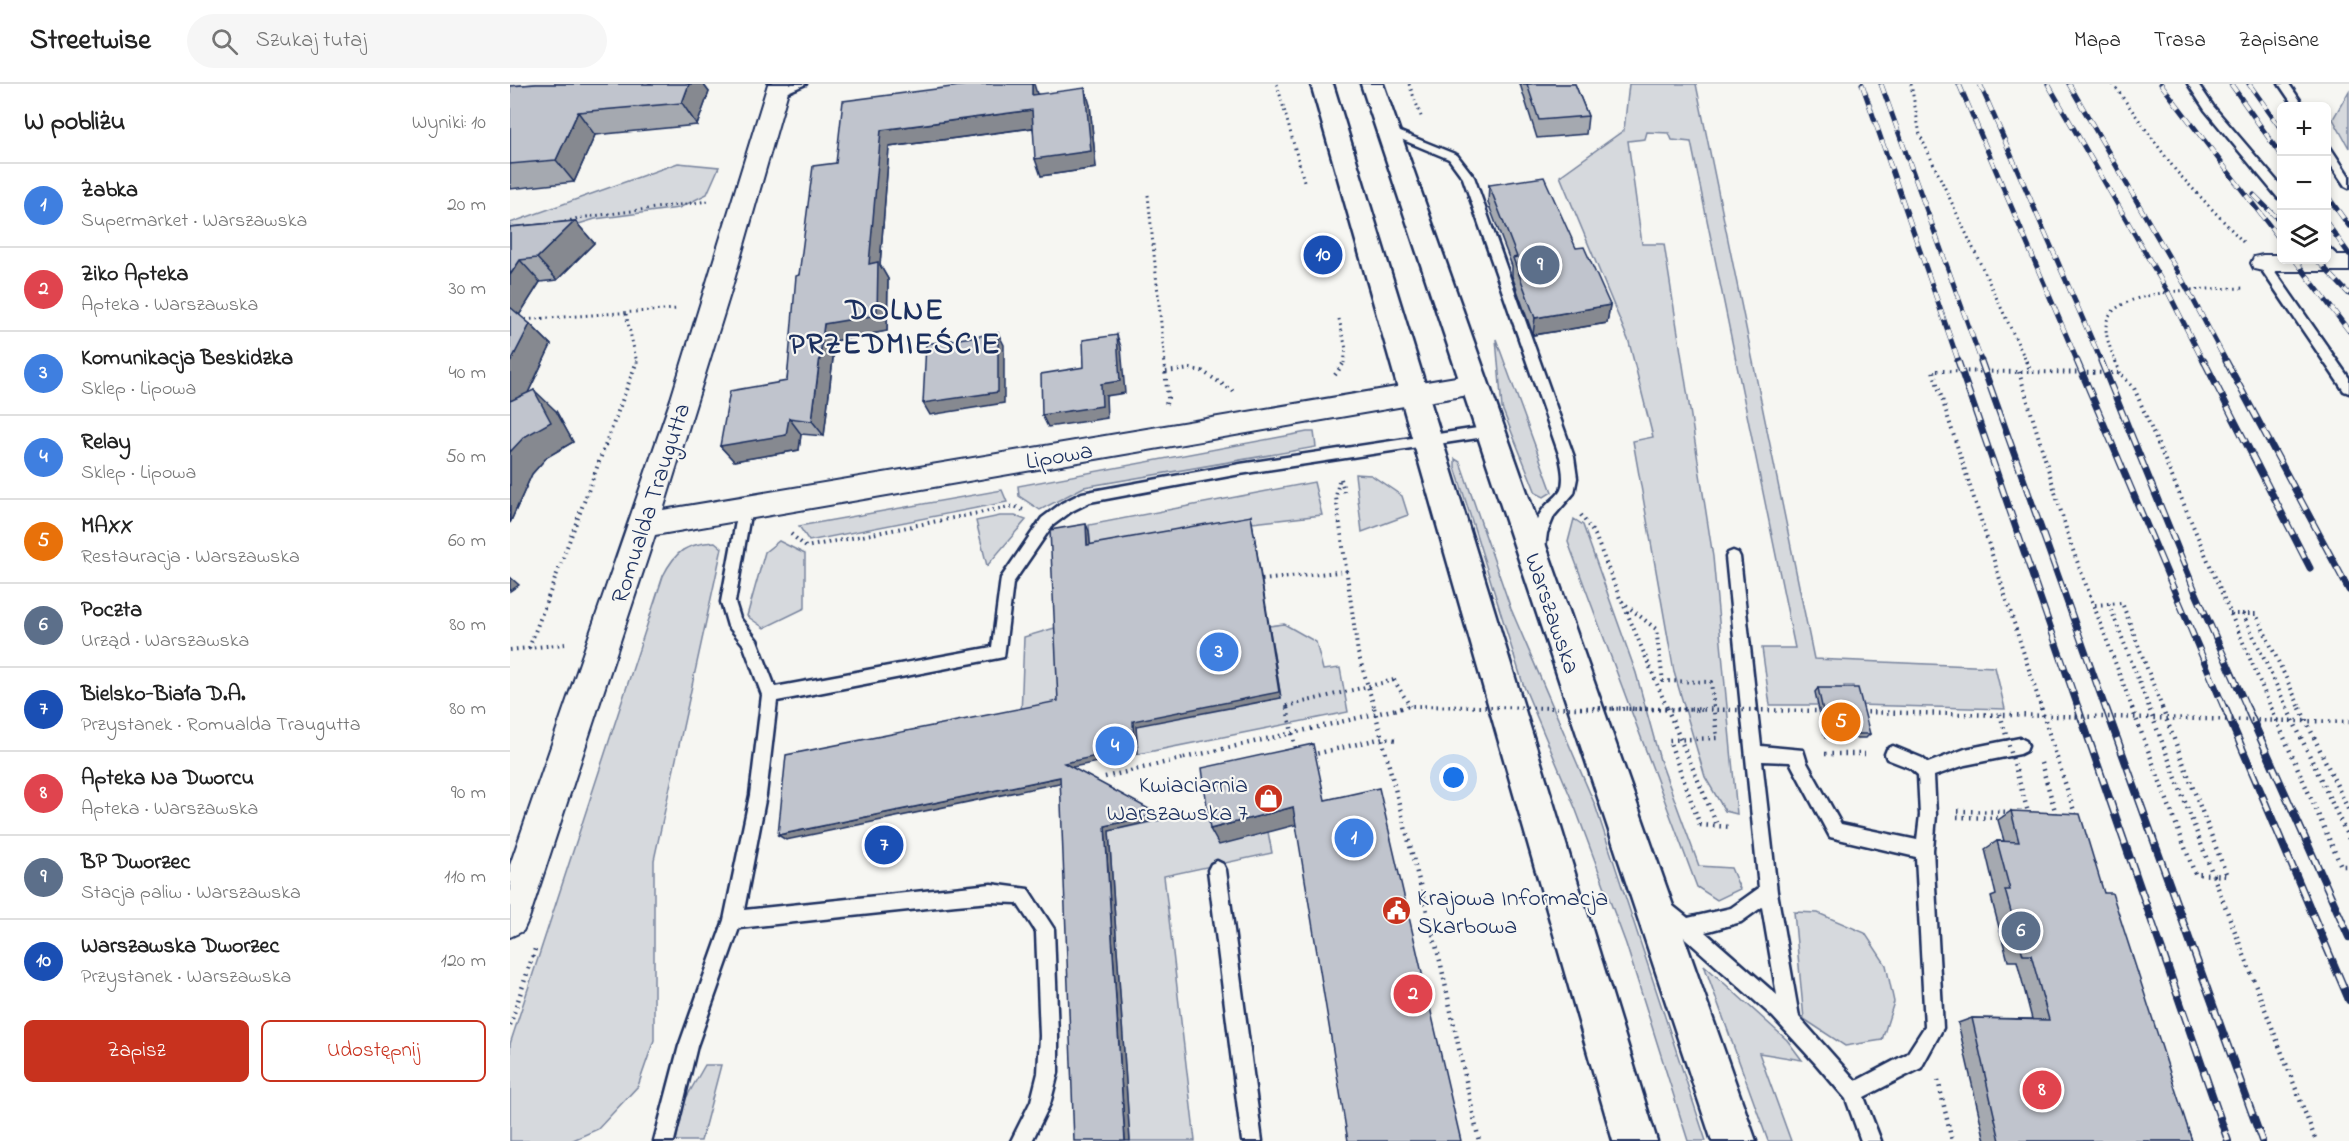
<!DOCTYPE html>
<html lang="pl">
<head>
<meta charset="utf-8">
<style>
	:root { --surface:#fff; --page:#f6f6f6; --text:#222; --muted:#767676; --line:#e0e0e0; --accent:#c8321e }
	body { margin:0; font-family:"Indie Flower",sans-serif; background:var(--page); color:var(--text) }
	.controls { position:absolute; right:18px; top:18px; display:grid; overflow:hidden; border-radius:9px; box-shadow:0 3px 9px #0003 }
	.controls button { width:54px; height:54px; display:grid; place-items:center; padding:0; border:0; border-bottom:2px solid var(--line); background:var(--surface); color:var(--text); font:30px sans-serif }
	.you { position:absolute; left:944px; top:694px; width:21px; height:21px; margin:-15px; border:4px solid #fff; border-radius:50%; background:#1a73e8; box-shadow:0 0 0 9px #1a73e833 }
	.badge { display:grid; place-items:center; width:39px; height:39px; border-radius:50%; background:var(--accent); color:#fff; font-size:20px; font-weight:700 }
	.pin { position:absolute; translate:-50% -50%; border:3px solid #fff; box-shadow:0 2px 6px #0006 }
	.list { margin:0; padding:0; list-style:none }
	h2 { display:flex; justify-content:space-between; align-items:center; height:78px; margin:0; padding:0 24px; font-size:26px }
	h2 small { font-size:20px; font-weight:400; color:var(--muted) }
	.list li { display:grid; grid-template-columns:39px 1fr auto; gap:18px; align-items:center; box-sizing:border-box; height:84px; padding:0 24px; border-top:2px solid var(--line) }
	.list b { display:block; font-size:22px; white-space:nowrap }
	.list p { margin:0; font-size:20px; white-space:nowrap; color:var(--muted) }
	.list em { font-size:20px; font-style:normal; color:var(--muted) }
	.actions { display:flex; gap:12px; padding:18px 24px }
	.actions a { flex:1; padding:14px 0; border:2px solid var(--accent); border-radius:9px; text-align:center; font-size:21px; color:var(--accent) }
	.actions .main { background:var(--accent); color:#fff }
	.icon { flex:none; width:33px; height:33px; fill:none; stroke:currentColor; stroke-width:2; stroke-linecap:round; stroke-linejoin:round }
	.map { position:relative; flex:none; width:1839px; height:1057px; overflow:hidden }
	header { display:flex; align-items:center; gap:36px; box-sizing:border-box; height:84px; padding:0 30px; background:var(--surface); border-bottom:2px solid var(--line) }
	header strong { font-size:28px }
	nav { display:flex; gap:33px; margin-inline-start:auto; font-size:21px }
	.search { width:420px; height:54px; background:var(--page); display:flex; align-items:center; gap:15px; box-sizing:border-box; padding:0 21px; border-radius:33px; color:var(--muted); font-size:22px }
	main { display:flex }
	aside { flex:1; background:var(--surface) }
	.map>svg:first-child { display:block }
	.green { fill:#d6d9dd; stroke:#78849e; stroke-width:1.5 }
	.lines { fill:none; stroke-linecap:round; stroke-linejoin:round }
	.lane-casing { stroke:#1b2f5e; stroke-width:5 }
	.street-casing { stroke:#1b2f5e; stroke-width:4 }
	.secondary-casing { stroke:#1b2f5e; stroke-width:5 }
	.path-far2 { stroke:#1b2f5e; stroke-width:3; stroke-dasharray:1.5 4; stroke-linecap:butt }
	.path-far1 { stroke:#1b2f5e; stroke-width:4; stroke-dasharray:1.5 4.5; stroke-linecap:butt }
	.path { stroke:#1b2f5e; stroke-width:4.5; stroke-dasharray:1.5 5; stroke-linecap:butt }
	.lane { fill:#f6f6f2; fill-rule:evenodd }
	.street { fill:#f6f6f2; fill-rule:evenodd }
	.secondary { fill:#f6f6f2; fill-rule:evenodd }
	.rail-far2-casing { stroke:#1b2f5e; stroke-width:5 }
	.rail-far1-casing { stroke:#1b2f5e; stroke-width:7 }
	.rail-casing { stroke:#1b2f5e; stroke-width:8 }
	.rail-far2 { stroke:#f6f6f2; stroke-width:4; stroke-dasharray:10; stroke-linecap:butt }
	.rail-far1 { stroke:#f6f6f2; stroke-width:4.5; stroke-dasharray:13; stroke-linecap:butt }
	.rail { stroke:#f6f6f2; stroke-width:5; stroke-dasharray:16; stroke-linecap:butt }
	.path-bridge-far1 { stroke:#1b2f5e; stroke-width:4; stroke-dasharray:1.5 4.5; stroke-linecap:butt }
	.path-bridge { stroke:#1b2f5e; stroke-width:4.5; stroke-dasharray:1.5 5; stroke-linecap:butt }
	.wall { fill:#a5a9b0; stroke:#1b2f5e; stroke-width:1.5 }
	.shaded-wall { fill:#868990; stroke:#1b2f5e; stroke-width:1.5 }
	.building { fill:#c0c4cd; stroke:#1b2f5e; stroke-width:1.5 }
	.labels { text-anchor:middle; stroke-width:4.5; stroke-linejoin:round; paint-order:stroke }
	.street-label { font-size:24px; fill:#1b2f5e; stroke:#f6f6f2 }
	.poi-label { font-size:24px; fill:#1b2f5e; stroke:#f6f6f2; text-anchor:end }
	.district-label { font-size:30px; font-weight:bold; letter-spacing:1.5px; fill:#1b2f5e; stroke:#f6f6f2 }
</style>
</head>
<body>
<header>
<strong>Streetwise</strong>
<div class="search"><svg class="icon" aria-label="search" viewBox="0 0 24 24"><circle cx="10" cy="10" r="6"/><path d="M15 15l6 6"/></svg>Szukaj tutaj</div>
<nav><a>Mapa</a><a>Trasa</a><a>Zapisane</a></nav>
</header>
<main>
<aside>
<h2>W pobliżu<small>Wyniki: 10</small></h2>
<ul class="list">
<li><span class="badge" style="background:#3f7fe0">1</span><div><b>Żabka</b><p>Supermarket · Warszawska</p></div><em>20 m</em></li>
<li><span class="badge" style="background:#e0444e">2</span><div><b>Ziko Apteka</b><p>Apteka · Warszawska</p></div><em>30 m</em></li>
<li><span class="badge" style="background:#3f7fe0">3</span><div><b>Komunikacja Beskidzka</b><p>Sklep · Lipowa</p></div><em>40 m</em></li>
<li><span class="badge" style="background:#3f7fe0">4</span><div><b>Relay</b><p>Sklep · Lipowa</p></div><em>50 m</em></li>
<li><span class="badge" style="background:#e8710a">5</span><div><b>MAXX</b><p>Restauracja · Warszawska</p></div><em>60 m</em></li>
<li><span class="badge" style="background:#5c6f8a">6</span><div><b>Poczta</b><p>Urząd · Warszawska</p></div><em>80 m</em></li>
<li><span class="badge" style="background:#1a4fb4">7</span><div><b>Bielsko-Biała D.A.</b><p>Przystanek · Romualda Traugutta</p></div><em>80 m</em></li>
<li><span class="badge" style="background:#e0444e">8</span><div><b>Apteka Na Dworcu</b><p>Apteka · Warszawska</p></div><em>90 m</em></li>
<li><span class="badge" style="background:#5c6f8a">9</span><div><b>BP Dworzec</b><p>Stacja paliw · Warszawska</p></div><em>110 m</em></li>
<li><span class="badge" style="background:#1a4fb4">10</span><div><b>Warszawska Dworzec</b><p>Przystanek · Warszawska</p></div><em>120 m</em></li>
</ul>
<div class="actions"><a class="main">Zapisz</a><a>Udostępnij</a></div>
</aside>
<div class="map">
<svg width="1839" height="1057" viewBox="0 0 1839 1057">
	<rect width="100%" height="100%" fill="#f6f6f2"/>
	<filter id="ink" filterUnits="userSpaceOnUse"><feTurbulence type="fractalNoise" baseFrequency=".0167" numOctaves="2"/><feDisplacementMap in="SourceGraphic" scale="12" xChannelSelector="R" yChannelSelector="G"/><feConvolveMatrix kernelMatrix="1 2 1 2 8 2 1 2 1" color-interpolation-filters="sRGB"/></filter>
	<g filter="url(#ink)">
		<path class="green" d="M1119,0H1186L1304,575L1485,583L1495,625L1347,621L1343,602H1334L1336,617L1307,621H1260L1252,564H1285L1181,58L1162,56L1159,49L1137,48L1135,55L1118,57L1132,160H1154L1203,473L1227,730L1215,727L1195,693L1164,588L1123,357L1143,353L1119,258L1050,92L1114,46Z
			M1839,7V64L1823,35Z
			M168,79L209,83L197,110L169,124L85,135L0,161V139Z
			M986,255L1042,408L1034,413L1026,409L992,324Z
			M797,348H804L806,363L574,403L530,426L509,412L508,402Z
			M945,375L950,378L1001,525L1085,721L1196,1057H1178L1116,860L1066,726L1013,600L945,383Z
			M845,390L861,391L892,412L898,431L852,448Z
			M804,398L812,431L742,439L583,505L579,441Z
			M492,406L497,418L299,457L289,442Z
			M490,432H505L516,436L477,482L466,437Z
			M1064,435L1073,441L1126,589L1150,676L1189,782L1221,784L1230,805L1207,816L1187,803L1058,458Z
			M269,457L295,470V524L254,544L237,532L255,468Z
			M205,458L212,464L144,776V956L128,1002L88,1045L61,1057H0V960L153,492C166,466 176,460 205,458Z
			M774,540L806,558L813,586L830,584L838,628L628,670L625,632L771,614L759,542Z
			M548,543L552,623L511,632L514,553Z
			M704,725L758,748L762,769L654,792L685,1057H620L599,747Z
			M1284,828L1308,829L1355,849L1376,881L1384,918L1372,956L1335,962L1294,935Z
			M1194,881L1277,956L1292,976L1249,969L1281,1057H1258Z
			M195,981H211L191,1057H166L175,1016Z"/>
		<g class="lines">
			<defs>
				<path id="lane" d="M282,0H296L271,11L262,9Z
					M1678,0H1688L1703,22L1772,103V114H1768L1695,26Z
					M1769,0H1779L1794,22H1784Z
					M878,43L947,71L964,93L1064,373L1067,394L1064,409L1044,432L1037,449L1034,471H1024C1017,458 1026,433 1035,423C1040,417 1048,412 1051,406C1055,395 1052,383 1050,373L953,94L939,75L874,48V44Z
					M1816,62L1820,63L1839,92V104L1835,102L1816,74Z
					M1816,161L1832,176V182H1824L1816,173Z
					M1753,175L1757,176L1839,294V309L1834,307L1749,182V176Z
					M981,342L988,347L981,352L730,390L580,418L562,427L542,442L503,499L494,573L267,617L256,711L234,826L481,800L518,805L544,845L548,952V989L540,1020L522,1057H501L521,1017L528,989L530,952L526,848L507,819L481,818L446,821L229,844L187,962L164,1057H144L169,962L214,836L240,711L252,611L233,560L218,542L211,518L229,421H239L241,425L225,518L230,534L247,556L265,603L482,563L491,494L532,434L552,419L572,409L730,380Z
					M1223,467L1228,469L1230,473L1251,662L1293,666L1297,679L1331,740L1407,756L1410,731L1408,691L1400,684L1377,675L1375,670L1377,665L1383,662L1412,674L1418,679L1455,665L1510,654L1516,657L1518,662L1516,667L1510,670L1455,681L1424,692L1426,731L1423,766L1433,944L1411,984L1354,1013L1371,1057H1351L1336,1015L1306,980L1263,933L1147,829L1144,823L1147,817L1153,814L1178,834L1221,824L1249,804L1216,473L1218,469ZM1252,677L1280,678L1320,753L1406,773L1415,942L1397,970L1346,997L1289,933L1267,808ZM1252,823L1267,911L1195,848L1231,838Z
					M707,777L713,780L716,786L752,1057H732L698,786L701,780Z"/>
				<path id="street" d="M258,0H280L220,210L153,426L964,290L974,293L978,300L974,307L964,310L145,451L19,834L13,847L0,853V781L161,315Z
					M1753,171H1772V176H1816V171H1839V187H1753L1744,185L1741,179L1744,173Z"/>
				<path id="secondary" d="M801,0H823L1147,1057H1103Z
					M851,0H873L1246,1057H1202Z"/>
			</defs>
			<use href="#lane" class="lane-casing"/>
			<use href="#street" class="street-casing"/>
			<use href="#secondary" class="secondary-casing"/>
			<path class="path-far2" d="M767,0L794,97
				M899,0L912,35
				M1401,0L1410,51L1517,279
				M1603,0L1666,87L1734,159
				M638,111L655,279
				M55,138L68,134L199,117
				M116,230L127,279
				M829,235L836,265L834,279
				M10,236L167,225
				M1606,279C1601,266 1592,247 1598,234C1613,203 1706,205 1736,204"/>
			<path class="path-far1" d="M654,277L658,314L656,320
				M1516,277L1521,288
				M1605,277L1610,289
				M656,288L681,285L692,287L723,307
				M1509,288L1561,461L1623,626
				M825,291L835,277
				M831,395L835,411
				M829,397L826,413L848,569L865,626
				M1071,431L1085,451L1111,517L1146,545L1153,597L1201,598L1204,625
				M281,450L296,463L504,422L513,426
				M752,496L837,487
				M1112,517L1158,626
				M1599,520L1640,626
				M1585,521L1612,519L1653,626
				M1720,530H1746L1791,626
				M1733,530L1778,626
				M19,564L127,277
				M0,566L55,560
				M884,596L900,622
				M777,622L778,626
				M1532,626L1423,287L1610,289L1624,304L1762,626"/>
			<path class="path" d="M777,624L786,668
				M864,624L931,881L969,1057
				M1157,624L1208,743
				M1531,624L1566,733
				M1622,624L1685,790L1703,791L1639,624
				M1652,624L1717,792L1703,791L1806,1057
				M1761,624L1831,782H1839
				M1777,624L1839,755
				M1790,624L1839,727
				M1315,670H1355
				M801,671L873,654L886,656
				M1531,679L1546,730H1544
				M595,693L674,674
				M1448,727L1503,728
				M1447,733L1496,734
				M1190,741L1222,743
				M0,941L25,865
				M1428,996L1442,1057"/>
			<use href="#lane" class="lane"/>
			<use href="#street" class="street"/>
			<use href="#secondary" class="secondary"/>
			<defs>
				<path id="rail-far2" d="M1352,0L1449,279
					M1371,0L1472,279
					M1449,0L1568,279
					M1470,0L1592,279
					M1538,0L1658,208L1694,279
					M1559,0L1678,206L1717,279
					M1651,0L1772,158
					M1721,0L1772,73
					M1739,0L1772,46
					M1816,110L1839,142
					M1744,111L1772,139
					M1816,138L1839,170
					M1785,176L1839,247
					M1807,176L1839,210"/>
				<path id="rail-far1" d="M1448,277L1569,626
					M1471,277L1596,626
					M1567,277L1715,626
					M1591,277L1685,507L1738,626
					M1694,277L1800,484
					M1716,277L1839,506"/>
				<path id="rail" d="M1568,624L1718,1057
					M1596,624L1752,1057
					M1715,624L1839,916
					M1737,624L1839,853"/>
			</defs>
			<use href="#rail-far2" class="rail-far2-casing"/>
			<use href="#rail-far1" class="rail-far1-casing"/>
			<use href="#rail" class="rail-casing"/>
			<use href="#rail-far2" class="rail-far2"/>
			<use href="#rail-far1" class="rail-far1"/>
			<use href="#rail" class="rail"/>
			<path class="path-bridge-far1" d="M777,622L884,596
				M885,626L900,622L1194,626"/>
			<path class="path-bridge" d="M1070,624L1313,627
				M1351,628L1839,638
				M1490,630L1518,728
				M674,674L891,624
				M1190,741L1159,656L1207,654L1204,625"/>
		</g>
		<path class="wall" d="M26,0H193L199,8L187,41L85,51L64,98L0,105V2Z
			M1010,0H1065L1078,32L1076,50L1027,54Z
			M527,10L580,21L586,84L531,92L523,44L379,63L370,181L378,195L377,247L325,257L314,352L291,350L289,366L224,377L210,362L277,297L289,191L326,79Z
			M979,101L1066,164L1100,221L1097,239L1023,251L1002,192V182L978,119Z
			M65,137L84,159L47,196L30,198L9,231L20,240L41,261L18,309L46,327L63,358L37,373L22,390L0,439V143Z
			M1308,604L1360,650L1356,654H1315L1305,608Z
			M1501,727L1594,809L1682,1057H1475L1448,939L1462,934L1522,935L1507,877H1498L1481,813L1486,811L1475,765L1487,757H1494L1488,736Z"/>
		<path class="shaded-wall" d="M179,0H193L199,8L187,41L172,19Z
			M522,0H524L527,10L528,28L522,11Z
			M575,4L580,21L586,84L531,92L525,75Z
			M522,26L528,43L379,63L370,181L378,195L377,247L325,257L314,352L302,337L314,240L371,46Z
			M68,28L85,51L64,98L46,76Z
			M65,137L84,159L47,196L27,174Z
			M10,176L30,198L8,233L0,225V191Z
			M1100,221L1097,239L1023,251L1025,234Z
			M20,240L41,261L0,346V279Z
			M488,249L494,261V319L420,331L413,319Z
			M607,251L611,263L615,309L596,312L597,334L538,343L532,331L591,300Z
			M24,306L46,327L63,358L37,373L22,390L0,439V368Z
			M279,334L291,350L289,366L224,377L210,362Z
			M741,432L771,614L626,642L628,670L558,684L554,679L623,637Z
			M576,440L579,447L581,468L577,461Z
			M0,493L9,501L0,507Z
			M550,693L554,698L276,756L268,751Z
			M783,723L789,740L709,761L700,745Z
			M648,730L651,735L599,747L620,1057H615L595,742Z"/>
		<path class="building" d="M26,0H179L172,19L68,28L46,76L0,80V2Z
			M465,0H522V11L575,4L581,67L525,75L522,26L371,46L359,180L368,178L367,231L314,240L302,337L279,334L276,351L210,362L220,307L277,297L286,192L289,191L303,82L326,79L333,17Z
			M1017,0H1065L1078,32L1029,36Z
			M1034,93L1066,164L1074,163L1100,221L1025,234L1003,174L1007,173L979,101Z
			M65,137L27,174L10,176L0,191V143Z
			M0,223L20,240L0,279Z
			M488,249V308L413,319L416,260Z
			M607,251L610,297L591,300L592,322L532,331L531,290L574,283L573,256Z
			M24,306L41,338L14,353L0,368V317Z
			M741,432L769,608L623,637L624,664L554,679L648,730L595,742L615,1057H564L550,693L268,751L276,671L548,617L540,446L576,440L577,461Z
			M1308,604H1348L1360,650H1318Z
			M803,660L815,716L869,704L951,1057H838L783,723L700,745L692,684Z
			M1501,727L1570,730L1594,809H1602L1682,1057H1490L1462,934L1539,936L1521,871H1513L1495,806H1500L1487,757L1509,758Z"/>
	</g>
	<defs>
		<symbol id="shop-disc" viewBox="-11 -11 22 22"><circle r="9.5" fill="#c8321e" stroke="#f6f6f2"/><path d="M-5-2.5h2.3a2.7 3.5 0 0 1 5.4 0H5L5.5 6h-11ZM-1.5-2.5h3a1.5 2.3 0 0 0-3 0Z" fill="#fff"/></symbol>
		<symbol id="civic-disc" viewBox="-11 -11 22 22"><circle r="9.5" fill="#c8321e" stroke="#f6f6f2"/><path d="M-.6-6.5H3V-4.5H.6V-3L4-1V1h2V6H-6V1h2V-1L-.6-3ZM-1.2 2.5V6h2.4V2.5Z" fill="#fff"/></symbol>
	</defs>
	<g fill-rule="evenodd">
		<use href="#shop-disc" x="742" y="698" width="33" height="33"/>
		<use href="#civic-disc" x="870" y="810" width="33" height="33"/>
	</g>
	<g class="labels">
		<g class="street-label">
			<text transform="translate(549 371) rotate(-10)" y="8">Lipowa</text>
			<text transform="translate(140 419) rotate(-72)" y="8">Romualda Traugutta</text>
			<text transform="translate(1043 529) rotate(71)" y="8">Warszawska</text>
		</g>
		<g class="poi-label">
			<text x="738" y="708">Kwiaciarnia<tspan x="738" dy="28">Warszawska 7</tspan></text>
			<text x="907" y="821" text-anchor="start">Krajowa Informacja<tspan x="907" dy="28">Skarbowa</tspan></text>
		</g>
		<g class="district-label">
			<text x="385" y="235">DOLNE<tspan x="385" dy="34">PRZEDMIEŚCIE</tspan></text>
		</g>
	</g>
</svg>
<div class="controls">
<button>+</button>
<button>−</button>
<button><svg class="icon" aria-label="layers" viewBox="0 0 24 24"><path d="M12 4l9 5-9 5-9-5zM3 14l9 5 9-5"/></svg></button>
</div>
<div class="you"></div>
<div class="pin badge" style="left:844px;top:754px;background:#3f7fe0">1</div>
<div class="pin badge" style="left:903px;top:910px;background:#e0444e">2</div>
<div class="pin badge" style="left:709px;top:568px;background:#3f7fe0">3</div>
<div class="pin badge" style="left:605px;top:662px;background:#3f7fe0">4</div>
<div class="pin badge" style="left:1331px;top:638px;background:#e8710a">5</div>
<div class="pin badge" style="left:1511px;top:847px;background:#5c6f8a">6</div>
<div class="pin badge" style="left:374px;top:761px;background:#1a4fb4">7</div>
<div class="pin badge" style="left:1532px;top:1006px;background:#e0444e">8</div>
<div class="pin badge" style="left:1030px;top:181px;background:#5c6f8a">9</div>
<div class="pin badge" style="left:813px;top:171px;background:#1a4fb4">10</div>
</div>
</main>
</body>
</html>
